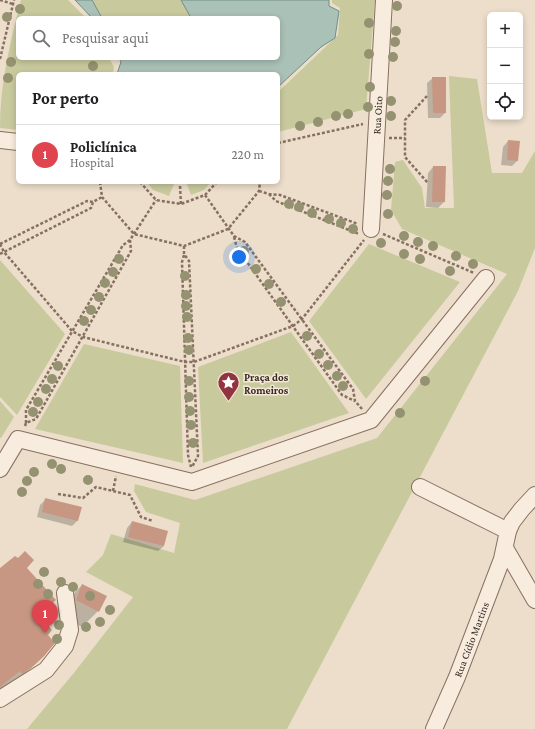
<!DOCTYPE html>
<html lang="pt">
<head>
<meta charset="utf-8">
<style>
	:root { --surface:#fff; --page:#f2f2f2; --text:#202124; --muted:#757577; --line:#e0e0e0; --accent:#7c3aed }
	body { margin:0; font-family:"Crimson Pro",serif; background:var(--page); color:var(--text) }
	.controls { position:absolute; right:12px; top:12px; display:grid; overflow:hidden; border-radius:6px; box-shadow:0 2px 6px #0003 }
	.controls button { width:36px; height:36px; display:grid; place-items:center; padding:0; border:0; border-bottom:1px solid var(--line); background:var(--surface); color:var(--text); font:20px sans-serif }
	.you { position:absolute; left:239px; top:257px; width:14px; height:14px; margin:-10px; border:3px solid #fff; border-radius:50%; background:#1a73e8; box-shadow:0 0 0 6px #1a73e833 }
	.badge { display:grid; place-items:center; width:26px; height:26px; border-radius:50%; background:var(--accent); color:#fff; font-size:13px; font-weight:700 }
	.pin { position:absolute; translate:-50% -33px; filter:drop-shadow(0 1px 2px #0008) }
	.pin::after { content:''; position:absolute; top:21px; width:14px; height:12px; background:inherit; clip-path:polygon(0 0,100% 0,50% 100%) }
	.list { margin:0; padding:0; list-style:none }
	h2 { display:flex; justify-content:space-between; align-items:center; height:52px; margin:0; padding:0 16px; font-size:17px }
	h2 small { font-size:13px; font-weight:400; color:var(--muted) }
	.list li { display:grid; grid-template-columns:26px 1fr auto; gap:12px; align-items:center; box-sizing:border-box; height:60px; padding:0 16px; border-top:1px solid var(--line) }
	.list b { display:block; font-size:15px; white-space:nowrap }
	.list p { margin:0; font-size:13px; white-space:nowrap; color:var(--muted) }
	.list em { font-size:13px; font-style:normal; color:var(--muted) }
	.icon { flex:none; width:22px; height:22px; fill:none; stroke:currentColor; stroke-width:2; stroke-linecap:round; stroke-linejoin:round }
	.map { position:relative; flex:none; width:535px; height:729px; overflow:hidden }
	.search { position:absolute; background:var(--surface); box-shadow:0 2px 6px #0003; left:16px; top:16px; width:264px; height:44px; display:flex; align-items:center; gap:10px; box-sizing:border-box; padding:0 14px; border-radius:6px; color:var(--muted); font-size:15px }
	.panel { position:absolute; background:var(--surface); box-shadow:0 2px 6px #0003; left:16px; top:72px; width:264px; height:112px; border-radius:6px }
	.map>svg:first-child { display:block }
	.green { fill:#c9c99e }
	.water { fill:#aac1b7; stroke:#718f84 }
	.shadow { fill:#0003 }
	.building { fill:#c79783 }
	.lines { fill:none; stroke-linecap:round; stroke-linejoin:round }
	.minor-casing { stroke:#877060; stroke-width:18 }
	.path { stroke:#877060; stroke-width:2.5; stroke-dasharray:3 2; stroke-linecap:butt }
	.minor { stroke:#f7ecdd; stroke-width:16 }
	.tree { fill:#959272 }
	.labels { text-anchor:middle; stroke-width:3; stroke-linejoin:round; paint-order:stroke }
	.street-label { font-size:11px; fill:#392a22; stroke:#f4e9d9 }
	.poi-label { font-size:11px; font-weight:bold; fill:#392a22; stroke:#f4e9d9; text-anchor:start }
</style>
</head>
<body>
<div class="map">
<svg width="535" height="729" viewBox="0 0 535 729">
	<rect width="100%" height="100%" fill="#ecdeca"/>
	<path class="green" d="M21,0H68L86,18H18V58H109L114,67L113,74H18V130L0,128C0,83 10,43 21,0Z
		M92,0H181L191,18H102Z
		M332,0H375L366,109L278,132V92L338,35L340,8L332,3Z
		M449,76L477,79L492,173H522L535,151V248L518,291L287,729H27L73,674L133,597L86,572L103,555L111,534L174,553L180,523L146,512L134,491L135,484L195,500L377,438L507,274L402,229L391,210L395,162L403,160L422,188L425,208H454Z
		M147,182H169L174,184L169,196L153,190Z
		M193,182H211L204,190L191,195L187,184Z
		M369,244L460,282L366,399L309,321Z
		M0,260L65,334L17,415L0,397Z
		M291,332L349,413L203,463L198,367Z
		M84,344L180,366L183,463L35,429Z
		M0,401L14,417L1,438H0Z"/>
	<path class="water" d="M75,0H92L102,18H92Z
		M181,0H329V6L339,11L335,38L321,47L278,87V74H117L121,62L119,58H278V18H191Z"/>
	<path class="shadow" d="M433,78L445,113L440,118H428L427,83Z
		M508,141L517,161L512,166L501,165L503,147Z
		M433,167H445L444,202L438,208L426,207L428,173Z
		M46,499L78,520L72,526L37,517L40,505Z
		M132,522L164,546L158,551L123,542L127,528Z
		M25,568L45,609L46,635L45,655L14,684L6,689L4,686L0,689V569Z
		M82,585L98,611L82,627L60,616L67,601Z"/>
	<path class="building" d="M432,77H446V113H433Z
		M508,140L520,141L518,161L507,160Z
		M433,166H446L445,202H432Z
		M45,498L82,507L78,521L42,512Z
		M132,521L168,531L164,546L128,537Z
		M25,551L34,560L27,568L56,600L46,609L53,617L46,623L52,630L48,635L55,643L45,655L31,668L22,674L20,671L0,687V568L15,556L18,558Z
		M82,584L107,596L99,612L76,600Z"/>
	<g class="lines">
		<defs>
			<g id="minor">
				<path d="M0,140L18,142"/>
				<path id="s1" d="M371,229L384,0"/>
				<path d="M0,469L18,439L192,482L371,420L486,278"/>
				<path d="M420,487L508,531"/>
				<path d="M505,548L535,600"/>
				<path d="M0,699L46,670L65,646L70,630L65,593"/>
				<path id="s2" d="M434,729L457,677L502,559L508,531L512,522L522,509L535,495"/>
			</g>
		</defs>
		<use href="#minor" class="minor-casing"/>
		<path class="path" d="M0,0L13,4
			M0,59L14,0
			M427,96L405,120V157L428,183
			M389,138H405
			M278,143L363,124
			M100,182L102,197L134,234L184,246L228,229L259,191L260,182
			M140,182L156,200L181,204L205,195L217,182
			M180,186L181,204
			M259,191L269,194L280,195L358,224
			M269,194L276,201L359,234
			M205,195L234,236L245,242L353,389L355,401L362,409
			M383,234L474,273
			M234,237L237,248L342,395L355,401
			M0,244L4,252L72,331L83,337L185,362H194L293,326L302,319L364,240
			M0,244L87,201L93,202
			M184,246V254L189,261L198,456L192,467
			M0,254L91,208L93,202L102,197
			M184,255L182,262L188,455L191,467
			M26,423V410L123,245L130,240
			M25,426L26,423L36,419L131,251L130,240L156,200
			M113,491L116,476
			M58,494L83,498L96,487L130,495L141,517L153,521"/>
		<use href="#minor" class="minor"/>
	</g>
	<g class="tree">
		<circle cx="397" cy="6" r="5"/>
		<circle cx="20" cy="9" r="5"/>
		<circle cx="7" cy="17" r="5"/>
		<circle cx="369" cy="23" r="5"/>
		<circle cx="396" cy="31" r="5"/>
		<circle cx="395" cy="42" r="5"/>
		<circle cx="369" cy="54" r="5"/>
		<circle cx="393" cy="57" r="5"/>
		<circle cx="11" cy="62" r="5"/>
		<circle cx="93" cy="66" r="5"/>
		<circle cx="8" cy="78" r="5"/>
		<circle cx="370" cy="87" r="5"/>
		<circle cx="391" cy="101" r="5"/>
		<circle cx="368" cy="107" r="5"/>
		<circle cx="348" cy="114" r="5"/>
		<circle cx="336" cy="116" r="5"/>
		<circle cx="391" cy="116" r="5"/>
		<circle cx="318" cy="122" r="5"/>
		<circle cx="300" cy="126" r="5"/>
		<circle cx="390" cy="169" r="5"/>
		<circle cx="388" cy="181" r="5"/>
		<circle cx="387" cy="195" r="5"/>
		<circle cx="289" cy="204" r="5"/>
		<circle cx="299" cy="207" r="5"/>
		<circle cx="312" cy="213" r="5"/>
		<circle cx="388" cy="214" r="5"/>
		<circle cx="329" cy="219" r="5"/>
		<circle cx="341" cy="223" r="5"/>
		<circle cx="353" cy="229" r="5"/>
		<circle cx="404" cy="236" r="5"/>
		<circle cx="418" cy="242" r="5"/>
		<circle cx="381" cy="243" r="5"/>
		<circle cx="433" cy="246" r="5"/>
		<circle cx="244" cy="251" r="5"/>
		<circle cx="404" cy="254" r="5"/>
		<circle cx="456" cy="256" r="5"/>
		<circle cx="119" cy="259" r="5"/>
		<circle cx="420" cy="259" r="5"/>
		<circle cx="473" cy="264" r="5"/>
		<circle cx="256" cy="269" r="5"/>
		<circle cx="450" cy="271" r="5"/>
		<circle cx="113" cy="272" r="5"/>
		<circle cx="185" cy="276" r="5"/>
		<circle cx="105" cy="283" r="5"/>
		<circle cx="269" cy="284" r="5"/>
		<circle cx="186" cy="295" r="5"/>
		<circle cx="99" cy="297" r="5"/>
		<circle cx="281" cy="302" r="5"/>
		<circle cx="186" cy="306" r="5"/>
		<circle cx="91" cy="310" r="5"/>
		<circle cx="187" cy="317" r="5"/>
		<circle cx="84" cy="321" r="5"/>
		<circle cx="307" cy="336" r="5"/>
		<circle cx="188" cy="338" r="5"/>
		<circle cx="189" cy="350" r="5"/>
		<circle cx="319" cy="354" r="5"/>
		<circle cx="328" cy="365" r="5"/>
		<circle cx="58" cy="366" r="5"/>
		<circle cx="337" cy="376" r="5"/>
		<circle cx="52" cy="379" r="5"/>
		<circle cx="189" cy="381" r="5"/>
		<circle cx="425" cy="381" r="5"/>
		<circle cx="343" cy="386" r="5"/>
		<circle cx="46" cy="389" r="5"/>
		<circle cx="189" cy="397" r="5"/>
		<circle cx="38" cy="402" r="5"/>
		<circle cx="190" cy="411" r="5"/>
		<circle cx="33" cy="412" r="5"/>
		<circle cx="400" cy="413" r="5"/>
		<circle cx="191" cy="425" r="5"/>
		<circle cx="193" cy="443" r="5"/>
		<circle cx="52" cy="464" r="5"/>
		<circle cx="61" cy="469" r="5"/>
		<circle cx="34" cy="472" r="5"/>
		<circle cx="88" cy="480" r="5"/>
		<circle cx="27" cy="481" r="5"/>
		<circle cx="22" cy="492" r="5"/>
		<circle cx="44" cy="572" r="5"/>
		<circle cx="61" cy="582" r="5"/>
		<circle cx="38" cy="584" r="5"/>
		<circle cx="73" cy="587" r="5"/>
		<circle cx="48" cy="594" r="5"/>
		<circle cx="90" cy="596" r="5"/>
		<circle cx="110" cy="610" r="5"/>
		<circle cx="100" cy="622" r="5"/>
		<circle cx="59" cy="625" r="5"/>
		<circle cx="86" cy="627" r="5"/>
		<circle cx="57" cy="639" r="5"/>
	</g>
	<defs>
		<symbol id="sight-pin" viewBox="-11 -11 22 30"><path d="M0 17L-7.5 6A9.5 9.5 0 1 1 7.5 6Z" fill="#92343f" stroke="#f4e9d9"/><path d="M0-6L1.8-2.2L6-1.7L2.9 1.2L3.7 5.4L0 3.3L-3.7 5.4L-2.9 1.2L-6-1.7L-1.8-2.2Z" fill="#fff"/></symbol>
	</defs>
	<g fill-rule="evenodd">
		<use href="#sight-pin" x="216" y="370" width="25" height="34"/>
	</g>
	<g class="labels">
		<g class="street-label">
			<text dy="4" stroke="none"><textPath href="#s1" startOffset="114">Rua Oito</textPath></text>
			<text dy="4" stroke="none"><textPath href="#s2" startOffset="97">Rua Cídio Martins</textPath></text>
		</g>
		<g class="poi-label">
			<text x="244" y="381">Praça dos<tspan x="244" dy="13">Romeiros</tspan></text>
		</g>
	</g>
</svg>
<div class="controls">
<button>+</button>
<button>−</button>
<button><svg class="icon" aria-label="locate" viewBox="0 0 24 24"><circle cx="12" cy="12" r="6"/><path d="M12 2v4M12 18v4M2 12h4M18 12h4"/></svg></button>
</div>
<div class="you"></div>
<div class="pin badge" style="left:45px;top:633px;background:#e0444e">1</div>
<div class="search"><svg class="icon" aria-label="search" viewBox="0 0 24 24"><circle cx="10" cy="10" r="6"/><path d="M15 15l6 6"/></svg>Pesquisar aqui</div>
<section class="panel">
<h2>Por perto<small></small></h2>
<ul class="list">
<li><span class="badge" style="background:#e0444e">1</span><div><b>Policlínica</b><p>Hospital</p></div><em>220 m</em></li>
</ul>
</section>
</div>
</body>
</html>
